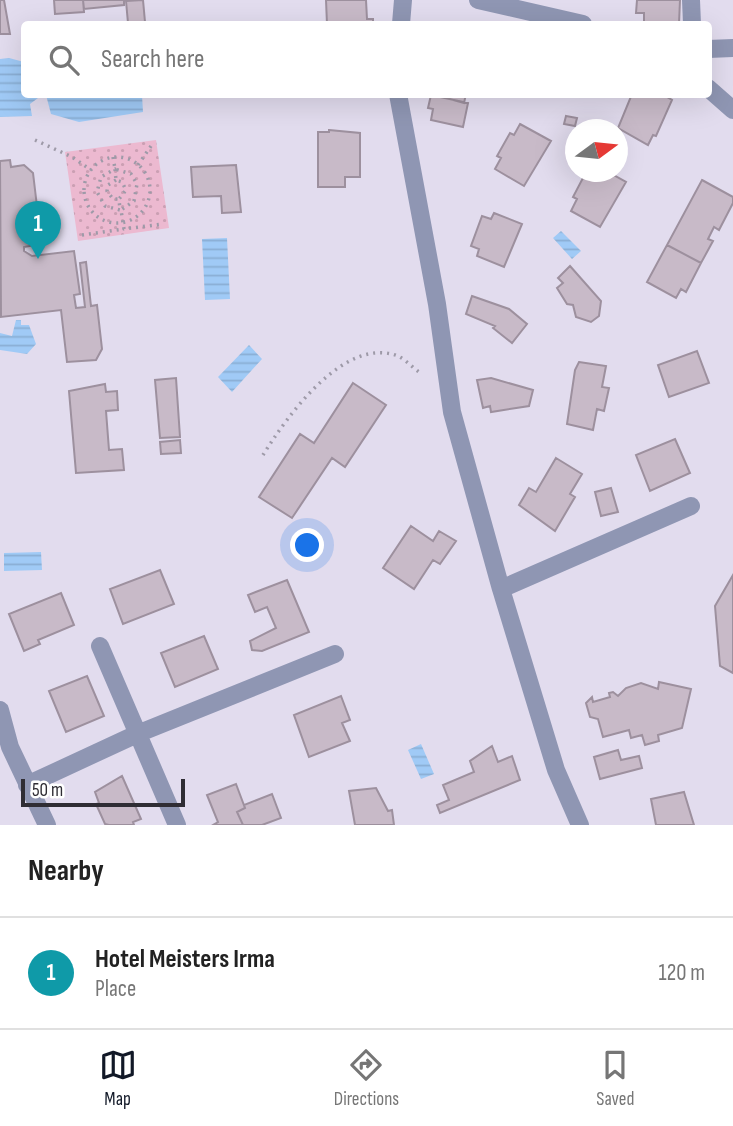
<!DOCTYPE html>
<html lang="en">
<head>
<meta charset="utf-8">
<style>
	:root { --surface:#fff; --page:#f6f6f6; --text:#222; --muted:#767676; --line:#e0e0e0; --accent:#111827 }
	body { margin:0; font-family:"Sofia Sans Condensed",sans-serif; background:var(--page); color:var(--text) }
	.compass { position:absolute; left:565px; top:119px; width:63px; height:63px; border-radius:50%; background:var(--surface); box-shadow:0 7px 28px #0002; rotate:75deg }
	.scale { position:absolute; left:21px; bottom:18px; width:164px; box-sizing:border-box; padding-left:7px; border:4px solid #2f2d34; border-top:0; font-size:19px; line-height:24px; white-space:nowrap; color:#2f2d34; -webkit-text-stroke:5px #fff; paint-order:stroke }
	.you { position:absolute; left:308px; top:546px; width:24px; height:24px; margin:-18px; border:5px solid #fff; border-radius:50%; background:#1a73e8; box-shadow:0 0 0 10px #1a73e833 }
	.badge { display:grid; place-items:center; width:46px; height:46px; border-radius:50%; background:var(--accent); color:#fff; font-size:23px; font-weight:700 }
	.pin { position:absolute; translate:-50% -58px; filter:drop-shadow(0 2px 4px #0008) }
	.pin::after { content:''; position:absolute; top:37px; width:24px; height:21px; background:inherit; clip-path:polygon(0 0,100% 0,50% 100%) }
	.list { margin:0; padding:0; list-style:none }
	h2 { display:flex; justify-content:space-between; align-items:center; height:91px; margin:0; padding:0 28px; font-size:30px }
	h2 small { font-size:23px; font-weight:400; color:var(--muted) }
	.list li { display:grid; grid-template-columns:46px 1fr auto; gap:21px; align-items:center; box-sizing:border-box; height:112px; padding:0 28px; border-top:2px solid var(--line) }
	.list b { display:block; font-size:26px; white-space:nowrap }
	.list p { margin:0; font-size:23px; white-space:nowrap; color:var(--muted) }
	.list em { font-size:23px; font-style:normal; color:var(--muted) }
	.icon { flex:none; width:38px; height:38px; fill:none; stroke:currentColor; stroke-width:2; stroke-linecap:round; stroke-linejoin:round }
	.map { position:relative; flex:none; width:733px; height:825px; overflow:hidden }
	.search { position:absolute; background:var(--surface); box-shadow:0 7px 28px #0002; left:21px; right:21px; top:21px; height:77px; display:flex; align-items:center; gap:18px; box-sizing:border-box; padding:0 24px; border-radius:7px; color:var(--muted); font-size:26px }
	.sheet { height:203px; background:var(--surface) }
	nav { display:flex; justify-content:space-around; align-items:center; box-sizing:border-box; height:98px; border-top:2px solid var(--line); background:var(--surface); font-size:19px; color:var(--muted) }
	nav a { display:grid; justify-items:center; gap:4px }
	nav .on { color:var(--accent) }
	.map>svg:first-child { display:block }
	.grass { fill:url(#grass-dots) }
	.water { fill:url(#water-rules) }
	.building { fill:#c8bac8; stroke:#9d909e; stroke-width:2 }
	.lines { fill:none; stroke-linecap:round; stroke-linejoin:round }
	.path { stroke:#9e9aa8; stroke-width:3.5; stroke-dasharray:2 5; stroke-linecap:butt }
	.minor { stroke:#8f96b3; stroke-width:18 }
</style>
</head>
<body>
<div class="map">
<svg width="733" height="825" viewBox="0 0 733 825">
	<defs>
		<pattern id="grass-dots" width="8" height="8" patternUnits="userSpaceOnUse" patternTransform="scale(1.75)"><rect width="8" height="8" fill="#ecb9d0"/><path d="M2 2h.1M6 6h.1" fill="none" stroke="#cb9fb3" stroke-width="1.8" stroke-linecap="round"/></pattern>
		<pattern id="water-rules" width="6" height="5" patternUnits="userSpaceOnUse" patternTransform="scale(1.75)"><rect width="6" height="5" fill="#a0caf6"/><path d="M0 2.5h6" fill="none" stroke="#8aaed4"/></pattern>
	</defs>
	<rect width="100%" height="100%" fill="#e2dcee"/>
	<path class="grass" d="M156,140L169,228L78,241L65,152Z"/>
	<path class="water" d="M9,58L24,62V94L42,95L30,104L32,116L0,117V59Z
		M46,95H142L143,112L79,122L51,114Z
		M561,231L581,251L572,259L553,238Z
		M227,238L230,299L205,300L202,239Z
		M16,320H21V325H29L36,344L27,354L0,350V333L12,336Z
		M249,345L262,359L232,392L218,377Z
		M41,552L42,570L4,571V553Z
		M421,744L434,774L421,779L408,750Z"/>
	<path class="building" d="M0,0H4L10,34H0Z
		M54,0H83L84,12L55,14Z
		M83,0H124V5L84,9Z
		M143,0L145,22L128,23L126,1Z
		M326,0H366L367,19H373V24H327Z
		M637,0H680L679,24H644V13H636Z
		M432,94H466L464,103Z
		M632,94H662L672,100L656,136L653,135L648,145L618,128Z
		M431,95L468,103L463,127L431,120L433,109L428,108Z
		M566,116L577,118L575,126L564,124Z
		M520,124L551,141L524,186L495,169L501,158L497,156L510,133L514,135Z
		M329,130L360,133V177H345V187H318V132H329Z
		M10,160L11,167L24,165L33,173L38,215L22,217L25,237L29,236L30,246L24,247V251L32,256L74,251L80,294L74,295L76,308L85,307L80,263L86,262L91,306L97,305L102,349L96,360L67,362L61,310L1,317L0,161Z
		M236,165L241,212L222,213L221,196L193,197L191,167Z
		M592,172H608L626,182L600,227L571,211L577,199L573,197L585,174L589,176Z
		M702,180L733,197V203L719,230L714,227L708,239L713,241L701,263L667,245Z
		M494,213L522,224L504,267L477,256L479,249L471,246L482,216L491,219Z
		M667,245L701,263L686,292L681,289L676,298L647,282Z
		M570,266L601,301L599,316L591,322L576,317L573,305L567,304L557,288L563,283L558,278Z
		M472,296L509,309L527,324L512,343L493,328L495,326L466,314Z
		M697,351L709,383L669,397L658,365Z
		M579,362L606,366L602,387L609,388L604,411L597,409L593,430L567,424L575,370Z
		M176,378L180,437L160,438L155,380Z
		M491,378L533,390L529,406L491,412L490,406L483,408L477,380Z
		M353,383L386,405L345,467L332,458L292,518L259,497L300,434L314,443Z
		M105,384L106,392L117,391L118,410L106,411L109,450L122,449L124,470L76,473L69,391Z
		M675,439L690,473L650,491L636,455Z
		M180,440L181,453L161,454L160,442Z
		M556,458L582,474L570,494L575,497L555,531L519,505L529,488L536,492Z
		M611,488L618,512L601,516L595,492Z
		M411,526L433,541L439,531L456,541L440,564L433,560L414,589L383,568Z
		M160,570L174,604L123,624L110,589Z
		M733,575V673L720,666L715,606Z
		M287,580L309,632L262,651L252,650L250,641L276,628L267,607L255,612L248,595Z
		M61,593L74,625L38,640L40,644L24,651L9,614Z
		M204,636L218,669L175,687L161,653Z
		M87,676L104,716L66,732L49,691Z
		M659,682L691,689L682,728L658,735L659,741L645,745L642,735L631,738L629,730L603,737L598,719L590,717L586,703L592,697L593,702L610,697L609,693L613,692L618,696L626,688L641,683L658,689Z
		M341,696L350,720L342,723L350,741L309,757L294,715Z
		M492,746L498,762L512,756L520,780L440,813L437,805L449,800L443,785L474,772L470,761Z
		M618,750L621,760L639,756L642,768L600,779L594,757Z
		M122,776L141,819L133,822L134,825H109L105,824L96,804L99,803L95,792Z
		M236,784L245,808L237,812L243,825H213L218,822L207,795Z
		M376,788L388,811L392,810L394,825H355L349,791Z
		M684,792L694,825H656L651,799Z
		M272,794L281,818L262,825H243L237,812L245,808L244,805Z"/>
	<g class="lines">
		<path class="path" d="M35,140L72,157L91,170
			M113,157L115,169L131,174L137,184L134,201L121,210L124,229L163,224
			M84 190a33 33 0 1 1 66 0a33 33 0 1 1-66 0Z
			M138,165L151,146
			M115,169L116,180L122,182L126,190L119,199L120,210L105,206L97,192L101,177Z
			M116,180L108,185L107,191L113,199H119
			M82,235L124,229
			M263,455C286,418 344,335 398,356C405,359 413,368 419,372"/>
		<path class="minor" d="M478,0L583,24
			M691,0L692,24
			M401,24L403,0
			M708,49L733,48
			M708,88L733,110
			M398,94L437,304L452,412L501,589L556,770L580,825
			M501,589L691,506
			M100,646L177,825
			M0,710L10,747L47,825
			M27,785L137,734L335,654"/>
	</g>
</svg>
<svg class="compass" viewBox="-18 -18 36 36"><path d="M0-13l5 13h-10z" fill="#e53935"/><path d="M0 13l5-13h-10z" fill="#767676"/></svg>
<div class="scale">50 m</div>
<div class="you"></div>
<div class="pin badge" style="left:38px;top:259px;background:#0f9aa8">1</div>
<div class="search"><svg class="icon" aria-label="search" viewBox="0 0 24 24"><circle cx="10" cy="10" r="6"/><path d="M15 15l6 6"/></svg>Search here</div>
</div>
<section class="sheet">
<h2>Nearby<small></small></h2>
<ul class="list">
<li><span class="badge" style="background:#0f9aa8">1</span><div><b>Hotel Meisters Irma</b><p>Place</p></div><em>120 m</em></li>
</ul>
</section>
<nav>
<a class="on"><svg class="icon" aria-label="map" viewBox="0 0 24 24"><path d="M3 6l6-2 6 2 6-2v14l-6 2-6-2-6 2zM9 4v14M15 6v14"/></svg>Map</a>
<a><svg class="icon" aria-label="directions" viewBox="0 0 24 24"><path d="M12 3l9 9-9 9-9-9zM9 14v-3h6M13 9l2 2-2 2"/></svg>Directions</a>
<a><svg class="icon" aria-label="saved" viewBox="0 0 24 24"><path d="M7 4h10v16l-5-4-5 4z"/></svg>Saved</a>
</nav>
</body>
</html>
